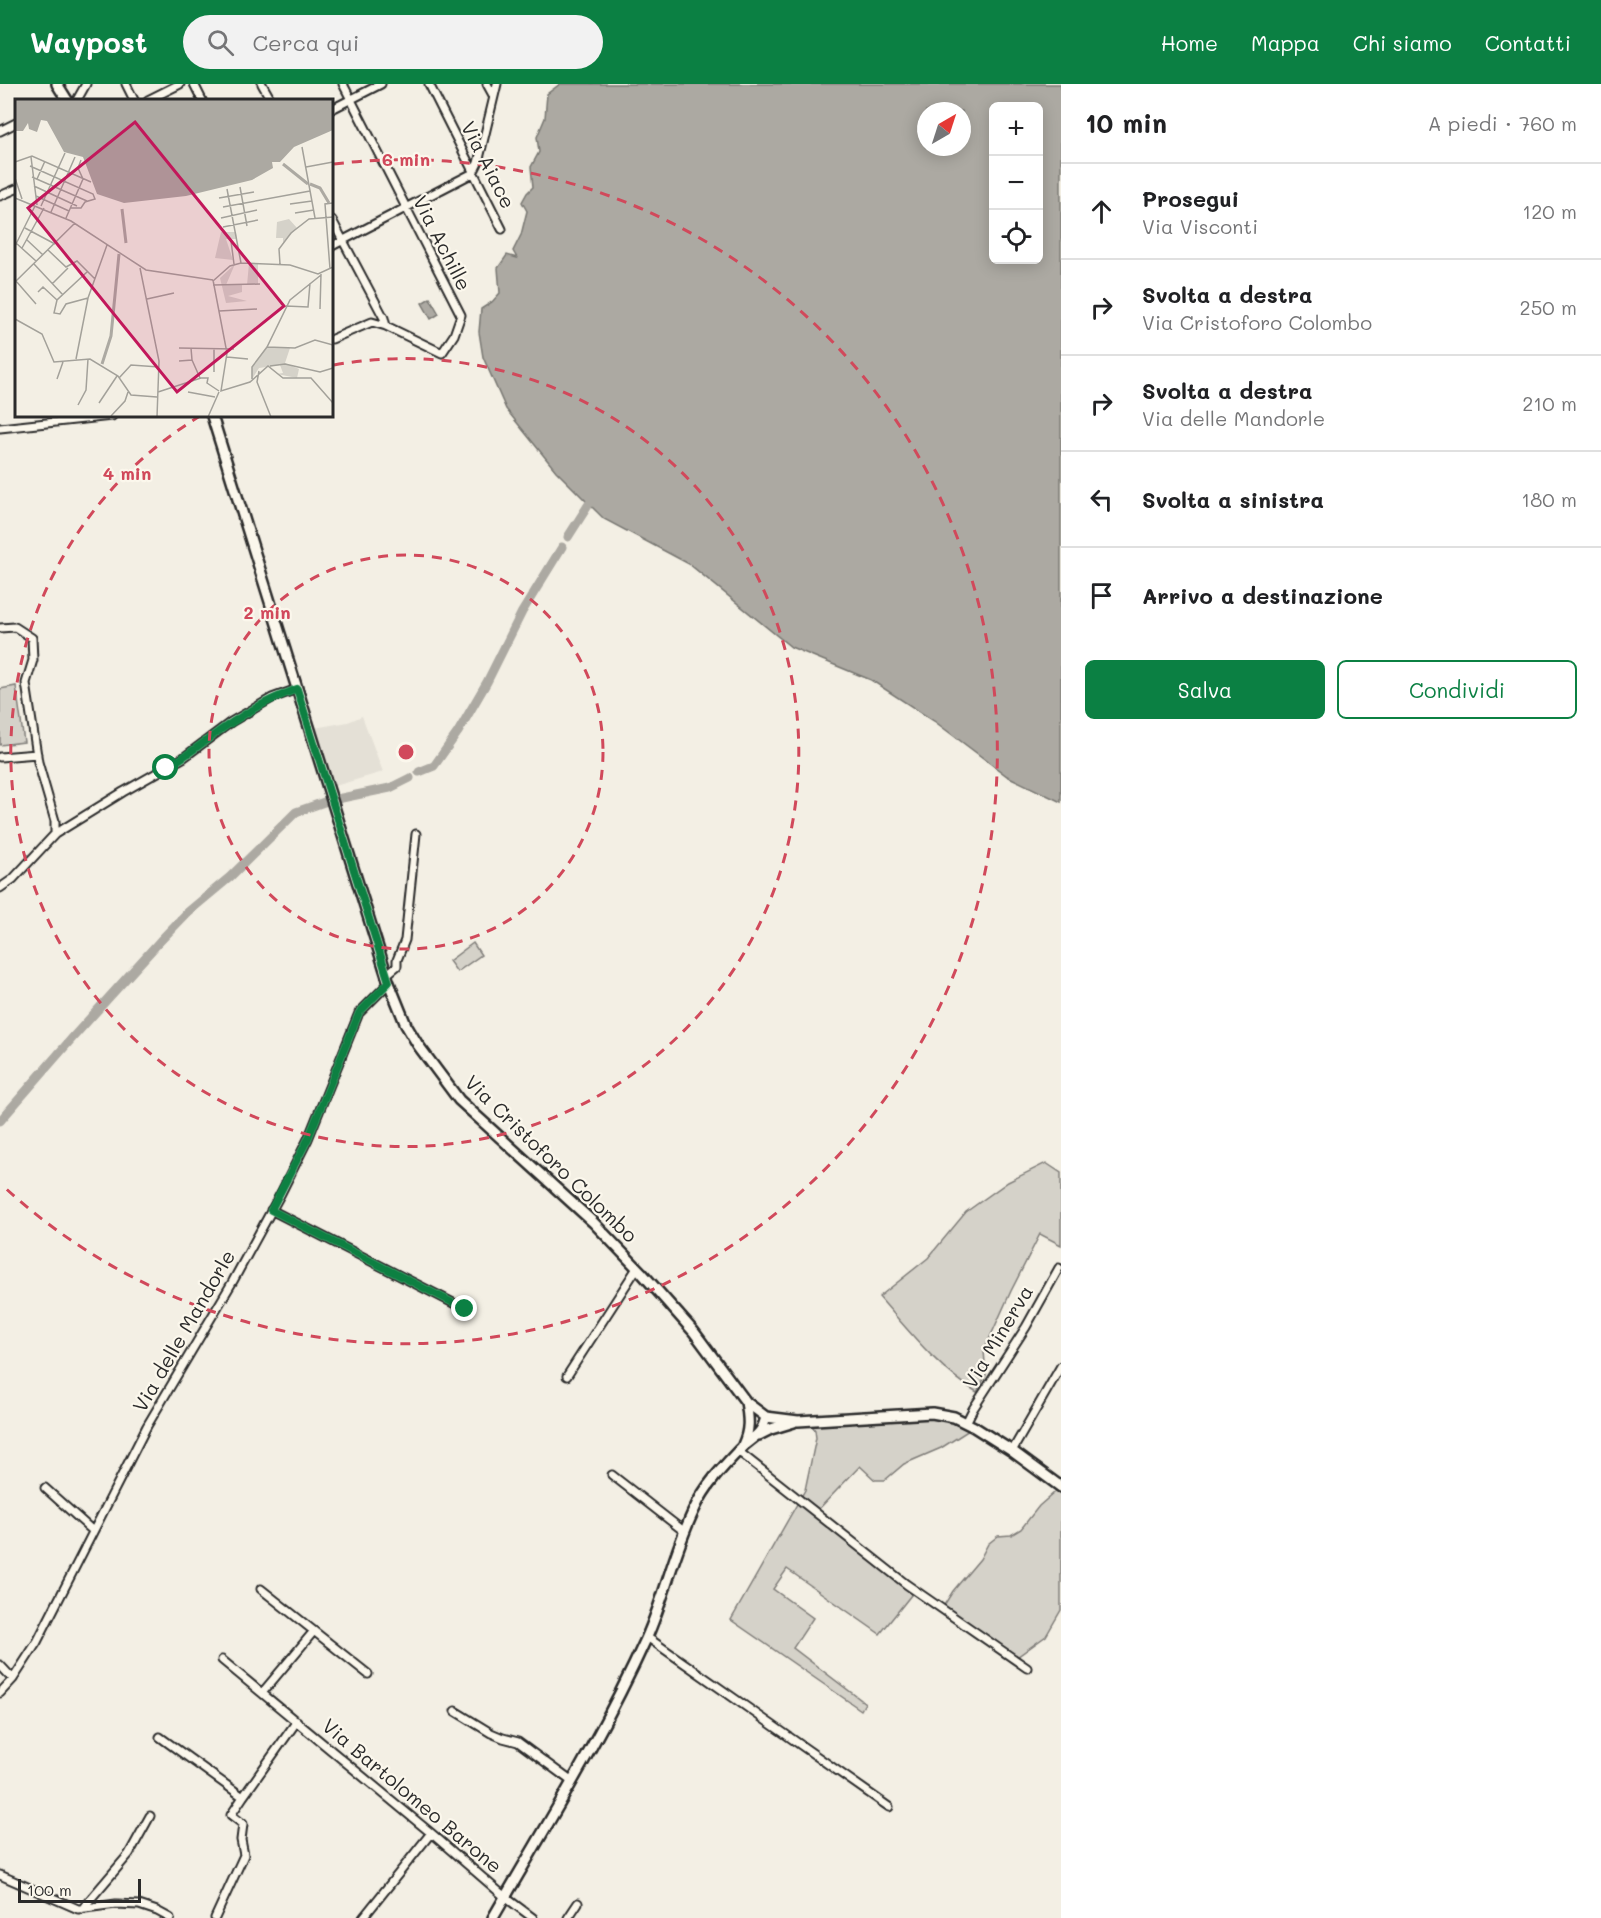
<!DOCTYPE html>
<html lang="it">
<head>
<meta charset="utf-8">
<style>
	:root { --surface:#fff; --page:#f2f2f2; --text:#202124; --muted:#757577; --line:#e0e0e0; --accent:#0b8043 }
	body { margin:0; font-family:Mali,sans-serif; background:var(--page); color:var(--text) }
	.controls { position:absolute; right:18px; top:18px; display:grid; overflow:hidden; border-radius:9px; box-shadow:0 3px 15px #0003 }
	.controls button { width:54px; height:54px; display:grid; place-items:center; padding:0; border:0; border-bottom:2px solid var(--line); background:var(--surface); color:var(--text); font:30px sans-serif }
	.compass { position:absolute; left:917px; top:18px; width:54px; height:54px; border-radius:50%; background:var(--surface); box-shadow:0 3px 15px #0003; rotate:39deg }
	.scale { position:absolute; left:18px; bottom:15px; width:123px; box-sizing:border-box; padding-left:6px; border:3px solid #2b2b2b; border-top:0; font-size:16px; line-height:21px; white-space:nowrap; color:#2b2b2b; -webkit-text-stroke:4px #fbf7ec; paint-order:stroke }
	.stop { position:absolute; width:18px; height:18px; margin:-14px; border:4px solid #0b8043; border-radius:50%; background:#fff }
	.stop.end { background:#0b8043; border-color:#fff; box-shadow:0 2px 6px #0008 }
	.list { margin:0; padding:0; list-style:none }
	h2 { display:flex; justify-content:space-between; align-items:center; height:78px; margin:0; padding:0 24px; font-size:26px }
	h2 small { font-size:20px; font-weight:400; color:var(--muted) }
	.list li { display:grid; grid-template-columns:39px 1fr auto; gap:18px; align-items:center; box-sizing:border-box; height:96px; padding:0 24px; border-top:2px solid var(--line) }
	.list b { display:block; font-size:22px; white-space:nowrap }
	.list p { margin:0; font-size:20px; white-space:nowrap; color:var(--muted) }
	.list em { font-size:20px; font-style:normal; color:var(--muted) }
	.actions { display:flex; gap:12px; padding:18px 24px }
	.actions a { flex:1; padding:14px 0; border:2px solid var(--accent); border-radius:9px; text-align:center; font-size:21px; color:var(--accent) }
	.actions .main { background:var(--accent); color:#fff }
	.icon { flex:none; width:33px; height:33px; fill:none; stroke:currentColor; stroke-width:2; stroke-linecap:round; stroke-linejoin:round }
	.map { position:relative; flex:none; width:1061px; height:1834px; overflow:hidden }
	header { display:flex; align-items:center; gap:36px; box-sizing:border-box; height:84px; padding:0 30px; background:var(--accent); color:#fff }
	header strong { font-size:28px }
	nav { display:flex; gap:33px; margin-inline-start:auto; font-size:21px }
	.search { width:420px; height:54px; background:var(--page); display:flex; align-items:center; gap:15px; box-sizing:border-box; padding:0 21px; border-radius:33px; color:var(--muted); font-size:22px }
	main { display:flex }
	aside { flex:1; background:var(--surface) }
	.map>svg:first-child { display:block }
	.built { fill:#e4e0d6 }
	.green { fill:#d5d2c9; stroke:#807e7a; stroke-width:1.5 }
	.water { fill:#aca9a2; stroke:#787772; stroke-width:1.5; fill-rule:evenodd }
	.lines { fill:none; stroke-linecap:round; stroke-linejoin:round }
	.canal { stroke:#aca9a2; stroke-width:9 }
	.minor-casing { stroke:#2b2b2b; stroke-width:11 }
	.secondary-casing { stroke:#2b2b2b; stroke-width:14 }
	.minor { stroke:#fbf7ec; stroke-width:7 }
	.secondary { stroke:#fbf7ec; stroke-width:9 }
	.route { stroke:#0b8043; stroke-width:8 }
	.ring { fill:none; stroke:#d1495b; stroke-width:3; stroke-dasharray:10 8 }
	.labels { text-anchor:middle; stroke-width:4.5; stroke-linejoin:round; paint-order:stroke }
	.street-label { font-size:20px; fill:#2b2b2b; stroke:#fbf7ec }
	.inset-river { fill:none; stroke:#aca9a2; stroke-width:3 }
	.inset-road { fill:none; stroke:#a3a19a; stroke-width:1.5 }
	.view { fill:#c2185b; fill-opacity:0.15; stroke:#c2185b; stroke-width:3 }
	.inset-edge { fill:none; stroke:#2b2b2b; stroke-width:3 }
	.centre { fill:#d1495b; stroke:#fbf7ec; stroke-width:3 }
	.ring-label { font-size:18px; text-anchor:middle; font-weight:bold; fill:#d1495b; stroke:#fbf7ec; stroke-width:4.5; stroke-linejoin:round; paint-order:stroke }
</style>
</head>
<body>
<header>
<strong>Waypost</strong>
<div class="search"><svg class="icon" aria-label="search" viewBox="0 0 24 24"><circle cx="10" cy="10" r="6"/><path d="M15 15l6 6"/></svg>Cerca qui</div>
<nav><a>Home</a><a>Mappa</a><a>Chi siamo</a><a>Contatti</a></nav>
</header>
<main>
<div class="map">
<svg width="1061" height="1834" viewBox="0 0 1061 1834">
	<rect width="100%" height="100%" fill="#f3efe4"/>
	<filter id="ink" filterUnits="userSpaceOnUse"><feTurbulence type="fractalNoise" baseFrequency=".0167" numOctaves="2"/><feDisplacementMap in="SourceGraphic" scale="12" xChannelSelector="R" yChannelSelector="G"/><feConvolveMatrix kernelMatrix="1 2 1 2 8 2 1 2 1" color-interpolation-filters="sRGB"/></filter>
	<g filter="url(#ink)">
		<path class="built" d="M362,632L383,688L328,704L309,645L348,638Z"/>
		<path class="green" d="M16,602L24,658L0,661V605Z
			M473,859L481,871L457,888L449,877Z
			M1046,1079L1061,1089V1161L1040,1150L1011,1207L984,1267L986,1291L977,1308C938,1285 909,1247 879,1213L928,1174L966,1128L1008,1098Z
			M932,1329L974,1343L941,1364L904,1380L885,1396H875L860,1382L816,1428L915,1506L880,1550L787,1485L773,1505L813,1534L793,1564L865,1619L861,1626L731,1536L805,1406L816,1354L815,1346L811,1340Z
			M1061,1403V1526L1046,1552L1014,1575L941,1526L953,1507L980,1475L988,1460L998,1452L1011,1451L1021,1445L1039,1422Z"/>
		<path class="water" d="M560,0H1061V718L1007,692L934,637L871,596L791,563L689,480L604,435L556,387L506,325L483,273L479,248L481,225L492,218L500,209L498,184L507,171L517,174L513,167L521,151L527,127L522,118L527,109L533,103L531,83L539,68L537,53L545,34L547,10ZM1038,22V176H993V22ZM926,27H962V63H926Z
			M430,214L439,230L431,235L422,219Z"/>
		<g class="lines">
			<path class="canal" d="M568,453L589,420
				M419,688L434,682L458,648L487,598L522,528L562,463
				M337,715L390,704L410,694
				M0,1037L74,952L160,857L188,828L230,793L296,728L327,717"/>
			<defs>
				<path id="minor" d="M126,0L134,16
					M194,0L202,16
					M262,0L271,16
					M429,0L502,145
					M487,0L493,11
					M77,16L86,0
					M148,16L180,0
					M332,25L381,0
					M0,47L16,39
					M0,112L16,105
					M332,136L384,234L386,242
					M332,162L473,89L478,79L497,0
					M332,255L372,238L386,242L442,269L454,251L461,231L343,0
					M0,344L112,332
					M0,544L15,543L32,554L33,576L26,599L38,678L55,737V750
					M0,673L37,670
					M0,804L13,795L55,750L123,708L183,674L231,638L272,614L297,605
					M386,891L397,882V876L405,856L416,750
					M271,1126L465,1225
					M567,1292L637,1184
					M966,1339L973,1325L1026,1243L1059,1184
					M738,1367L906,1500L1027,1584
					M1012,1367L1061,1282
					M612,1391L685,1448
					M45,1404L93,1447
					M261,1505L368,1590
					M647,1553L889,1723
					M222,1576L431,1749L505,1813L533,1834
					M0,1581L13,1595
					M0,1609L13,1595L37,1558L147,1342L233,1197L281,1109L308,1055L359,929L389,899
					M262,1609L314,1547
					M455,1627L491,1649L503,1654L518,1658L571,1697
					M160,1653L243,1713L297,1637
					M0,1791L78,1825L116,1820L139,1821L157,1827L170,1834
					M82,1825L129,1770L150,1732
					M215,1834L244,1771L241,1756L243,1740L231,1731L243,1713
					M363,1834L431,1749
					M568,1834L578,1819"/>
				<path id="secondary" d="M57,0L67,16
					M212,332L389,899L406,941L418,961L459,1016L593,1138L641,1188L694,1248L746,1318L766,1333L798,1337L932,1329L954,1333L974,1343L1012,1367L1061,1403
					M759,1351L771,1345L794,1338
					M743,1361C750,1346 749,1335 746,1318
					M493,1834C546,1742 602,1652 646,1555C665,1513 674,1466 695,1424C705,1402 722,1384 739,1366C752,1352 761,1354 766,1333"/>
			</defs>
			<use href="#minor" class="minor-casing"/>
			<use href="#secondary" class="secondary-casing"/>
			<use href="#minor" class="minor"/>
			<use href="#secondary" class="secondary"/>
		</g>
	</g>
	<g class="lines" filter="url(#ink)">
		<path class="route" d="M166,684C189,671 209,653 231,639C251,625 273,614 297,605L389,898L359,929L308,1055L271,1126L465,1225"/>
	</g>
	<g class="ring">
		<circle cx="406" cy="668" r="197"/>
		<path d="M334 281A394 394 0 1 1 200 332"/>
		<path d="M334 80A592 592 0 1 1 2 1101"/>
	</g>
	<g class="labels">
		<g class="street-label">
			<text transform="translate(488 81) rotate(63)" y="7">Via Aiace</text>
			<text transform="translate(442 159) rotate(63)" y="7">Via Achille</text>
			<text transform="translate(551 1075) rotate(44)" y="7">Via Cristoforo Colombo</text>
			<text transform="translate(184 1247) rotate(-60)" y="7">Via delle Mandorle</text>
			<text transform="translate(998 1253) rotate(-59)" y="7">Via Minerva</text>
			<text transform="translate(412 1712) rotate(40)" y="7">Via Bartolomeo Barone</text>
		</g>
	</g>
	<g transform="translate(15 15)">
		<rect width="318" height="318" fill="#f3efe4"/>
		<path d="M274,120L282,129L268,144V139H261L262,123ZM206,133H221L222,140H211L218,161L200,159ZM234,164H243V185L232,186ZM220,165L211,186H227V193L213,197L232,202L211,204L205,179ZM252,248L275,249L270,264L284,270L282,279L262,275L268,274L265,266L244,269L237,280V268Z" fill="#d5d2c9"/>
		<path d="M0,0H318V31L279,48L265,63H257L258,69L237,81L171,97L109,104L82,95L68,58L49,53L32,22L26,21L22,33L14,30L13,24L8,32H0Z" fill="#aca9a2"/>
		<path class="inset-river" d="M268,65L293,85M295,85L305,89L314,104M107,110L111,144M87,265L96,237L104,155"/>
		<path class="inset-road" d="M287,48L300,119M16,58L22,106M0,63L17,57L76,83M15,67L78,95L80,100L70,103L66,109H55M291,68L318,63M17,78L72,102M0,79L7,100M22,80L30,62M19,87L62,107M225,88L232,127M212,90L226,164M21,97L54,112M0,99L56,122L131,171L198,181M204,99L239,93M275,105L297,102M26,107L50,54M208,108L295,92M36,113L60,58M280,114L299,111M51,119L68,80L63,69L66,61M206,119L242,111M208,128L243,121M10,129L40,145M12,141L28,156M216,142L219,165M1,144L21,162M0,147L20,107M7,149L29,109M33,151L51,168L62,162L80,180M19,165L48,196M265,165L264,150L276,134L294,120L318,118M125,169L144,262L142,318M315,170L310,105L318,104M72,173L42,201L39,214L45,215L51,205L73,199M198,181L212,254L206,292L235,283L253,267L268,279H296L318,304M1,182L21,205M198,182L215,167L226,164L275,166L303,175L318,168M0,183L60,124M37,185L53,169M198,186L245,185M23,193L28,188L42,201M132,200L159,194M271,207L293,208L295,184M305,210L306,175M204,212L242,210M0,220L27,235L39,263L75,260L103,277L116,296L142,298M252,248L280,249L300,241L318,246M164,249L219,250M199,249V273M212,258L233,260M61,260L73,199L92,146M177,261L185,279M164,262L177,261L176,249M255,267L270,265L305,273L318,269M244,272L242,283L256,318M104,279L116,266L144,268M42,280L48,263M237,280V268L252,248L275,201L306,176M143,293L186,279H193L192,284L204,292M173,293L200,298M84,304L102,277M63,306L71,291L73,260M96,317L110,302L113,293M193,318L204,293"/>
		<path class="view" d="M120,23L269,207L162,293L13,109Z"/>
		<rect width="318" height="318" class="inset-edge"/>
	</g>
	<circle cx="406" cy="668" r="9" class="centre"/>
	<g class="ring-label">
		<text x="406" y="82">6 min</text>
		<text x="127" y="396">4 min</text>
		<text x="267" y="535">2 min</text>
	</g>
</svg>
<div class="controls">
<button>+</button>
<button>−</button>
<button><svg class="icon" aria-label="locate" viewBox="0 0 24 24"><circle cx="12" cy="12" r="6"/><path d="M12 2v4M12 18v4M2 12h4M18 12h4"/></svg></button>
</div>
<svg class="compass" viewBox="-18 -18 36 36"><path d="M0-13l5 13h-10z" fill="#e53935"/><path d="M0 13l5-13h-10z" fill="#757577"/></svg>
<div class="scale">100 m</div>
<div class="stop" style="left:166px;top:684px"></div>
<div class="stop end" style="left:465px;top:1225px"></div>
</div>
<aside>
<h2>10 min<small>A piedi · 760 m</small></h2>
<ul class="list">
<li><svg class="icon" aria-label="ahead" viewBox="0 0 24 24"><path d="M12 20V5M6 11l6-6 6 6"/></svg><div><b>Prosegui</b><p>Via Visconti</p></div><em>120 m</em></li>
<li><svg class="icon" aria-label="right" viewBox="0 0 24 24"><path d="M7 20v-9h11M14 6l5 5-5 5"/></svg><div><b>Svolta a destra</b><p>Via Cristoforo Colombo</p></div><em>250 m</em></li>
<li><svg class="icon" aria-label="right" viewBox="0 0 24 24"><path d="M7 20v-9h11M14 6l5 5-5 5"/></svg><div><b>Svolta a destra</b><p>Via delle Mandorle</p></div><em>210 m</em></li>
<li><svg class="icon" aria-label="left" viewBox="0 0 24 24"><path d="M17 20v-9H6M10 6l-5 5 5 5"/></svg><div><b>Svolta a sinistra</b></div><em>180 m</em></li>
<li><svg class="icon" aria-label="arrive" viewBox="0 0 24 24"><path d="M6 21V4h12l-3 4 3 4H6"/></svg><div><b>Arrivo a destinazione</b></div></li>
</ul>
<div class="actions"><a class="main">Salva</a><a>Condividi</a></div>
</aside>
</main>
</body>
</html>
